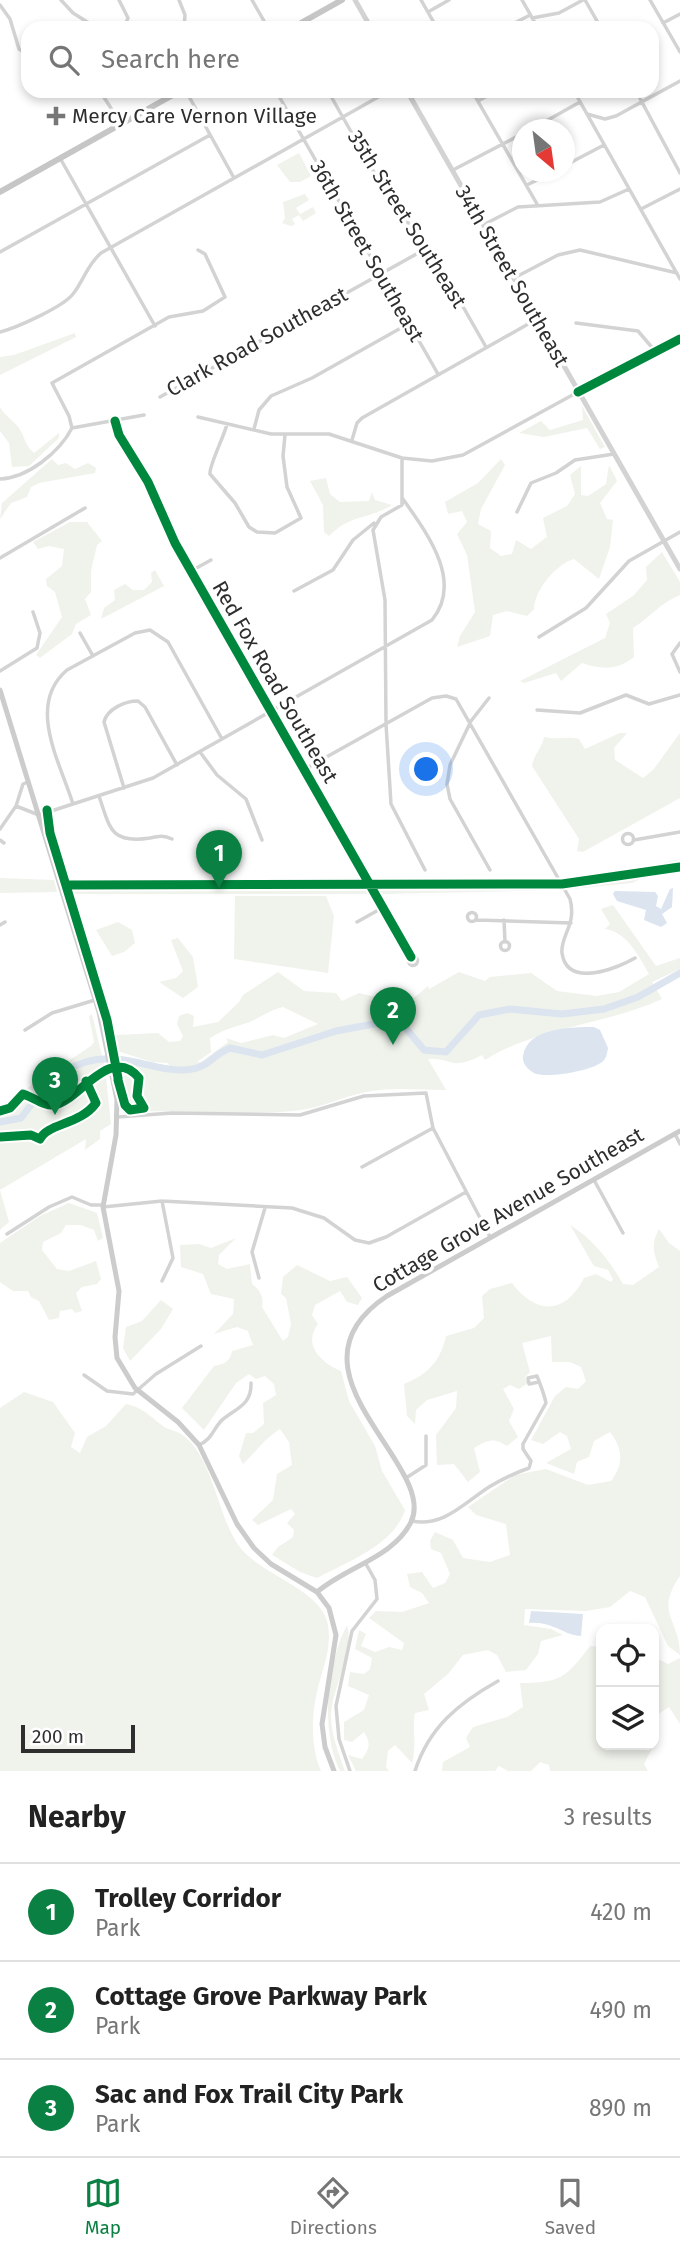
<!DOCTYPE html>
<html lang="en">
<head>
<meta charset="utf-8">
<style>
	:root { --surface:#fff; --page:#f2f2f2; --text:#222; --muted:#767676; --line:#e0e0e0; --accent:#0b8043 }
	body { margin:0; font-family:"Fira Sans",sans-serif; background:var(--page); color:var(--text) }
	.controls { position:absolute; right:21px; bottom:21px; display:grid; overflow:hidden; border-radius:14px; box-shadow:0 4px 10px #0003 }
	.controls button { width:63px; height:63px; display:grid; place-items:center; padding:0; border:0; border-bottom:2px solid var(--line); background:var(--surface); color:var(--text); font:35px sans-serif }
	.compass { position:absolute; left:512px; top:119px; width:63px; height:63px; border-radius:50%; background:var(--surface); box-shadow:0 4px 10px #0003; rotate:151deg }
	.scale { position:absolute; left:21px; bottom:18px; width:114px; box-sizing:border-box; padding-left:7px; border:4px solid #2e2e2e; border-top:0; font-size:19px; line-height:24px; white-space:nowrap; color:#2e2e2e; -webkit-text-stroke:5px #fff; paint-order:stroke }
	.you { position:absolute; left:427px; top:770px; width:24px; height:24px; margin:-18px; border:5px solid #fff; border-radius:50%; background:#1a73e8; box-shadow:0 0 0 10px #1a73e833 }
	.badge { display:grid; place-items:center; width:46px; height:46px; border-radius:50%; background:var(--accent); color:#fff; font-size:23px; font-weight:700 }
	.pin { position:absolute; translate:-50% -58px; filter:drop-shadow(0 2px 4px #0008) }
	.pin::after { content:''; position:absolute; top:37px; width:24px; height:21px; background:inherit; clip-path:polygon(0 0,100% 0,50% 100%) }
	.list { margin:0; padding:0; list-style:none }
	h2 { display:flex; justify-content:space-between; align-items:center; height:91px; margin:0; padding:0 28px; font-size:30px }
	h2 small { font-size:23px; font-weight:400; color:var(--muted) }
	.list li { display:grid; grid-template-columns:46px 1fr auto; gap:21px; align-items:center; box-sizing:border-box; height:98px; padding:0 28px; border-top:2px solid var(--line) }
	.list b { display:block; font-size:26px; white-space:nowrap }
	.list p { margin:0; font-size:23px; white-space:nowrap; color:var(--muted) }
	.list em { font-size:23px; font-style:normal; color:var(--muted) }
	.icon { flex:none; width:38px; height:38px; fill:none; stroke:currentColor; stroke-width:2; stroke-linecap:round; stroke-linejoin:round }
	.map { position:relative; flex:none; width:680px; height:1771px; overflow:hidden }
	.search { position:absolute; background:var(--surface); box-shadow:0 4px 10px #0003; left:21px; right:21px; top:21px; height:77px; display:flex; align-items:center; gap:18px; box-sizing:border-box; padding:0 24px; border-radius:21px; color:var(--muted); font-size:26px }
	.sheet { height:385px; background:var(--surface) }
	nav { display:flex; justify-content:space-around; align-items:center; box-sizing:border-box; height:98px; border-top:2px solid var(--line); background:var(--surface); font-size:19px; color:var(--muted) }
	nav a { display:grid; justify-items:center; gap:4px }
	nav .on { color:var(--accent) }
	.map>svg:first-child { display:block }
	.green { fill:#f0f3ec; fill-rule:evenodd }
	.water { fill:#dbe4ef }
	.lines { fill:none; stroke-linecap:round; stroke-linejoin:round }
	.river { stroke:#dbe4ef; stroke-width:7 }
	.minor { stroke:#d3d3d3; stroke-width:3.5 }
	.tertiary { stroke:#d3d3d3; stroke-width:5 }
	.secondary { stroke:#ccc; stroke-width:5 }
	.primary { stroke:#c6c6c6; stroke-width:6 }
	.cycleway-casing { stroke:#fff; stroke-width:13 }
	.cycleway { stroke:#00873e; stroke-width:9 }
	.poi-dot { fill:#777; stroke:#fff; stroke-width:2.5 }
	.labels { text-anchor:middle; stroke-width:7; stroke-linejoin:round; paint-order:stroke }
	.poi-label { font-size:21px; fill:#2e2e2e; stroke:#fff; text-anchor:start }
	.street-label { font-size:21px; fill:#2e2e2e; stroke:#fff }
</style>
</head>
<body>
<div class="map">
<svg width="680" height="1771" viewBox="0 0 680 1771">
	<rect width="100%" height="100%" fill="#fff"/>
	<path class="green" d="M299,153L311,176L300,182H290L277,165Z
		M305,194L309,200L296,208L300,214L313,207L316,213L303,221L299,215L292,219L295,224L291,226L282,223L285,218L283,202Z
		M75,333L76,337L0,375V357L14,355Z
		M582,406L605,447L600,449L587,428L544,437L519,433L541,421L550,430L583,420Z
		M0,407C5,416 13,420 19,428C25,437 25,446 34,453L59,433V438L29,466L12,467L9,443L0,431Z
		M52,459L58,465L66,463L75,469L88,463L96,468L95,473L39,483L31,487L27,497L11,503L0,519L2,503Z
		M501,459L505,465L481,509L478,524L491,531L490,548L501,556L512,554L516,540L531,549L547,537L543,518L567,506L575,494L570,475L581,466V495L588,496L606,484L609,465L617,481L600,503L607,519L613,520L610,547L599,579L574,559C556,564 534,591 534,609L527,616L507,611L493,615L490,636L457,647L460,636L475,612L467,555L457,534L467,522L462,511L448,514L445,502L478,483Z
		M326,478L330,494L340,502L369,501L372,492L375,500L392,505C367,520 351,514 329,536L324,532L323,505L310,481Z
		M70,522H87L102,541L97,545L91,571V592L85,599L91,615L76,624L72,634L40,658L36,655L62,617L55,592L47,586L46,579L62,566L64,549L49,546L38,549L33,542Z
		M662,552L680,582V595C662,602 650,617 633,628L634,657C618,670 602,670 582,663L561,681L556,673L524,683L520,681L605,638L610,623L606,614L633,596L647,580L646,567Z
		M155,570L164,586L101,619L104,608L115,600L114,590L125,584L133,590H144L152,582L151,573Z
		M620,733H627L614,748L615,760L643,778L653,770L680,733V798L583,852L577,851L579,839L532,766C534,754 542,748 544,737C557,740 566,736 579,739L585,749Z
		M680,859L632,883L573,889L566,878L596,877Z
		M0,878L54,880L57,892L0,893Z
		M555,878L561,890L381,894L375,881Z
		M68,881H363L370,894H73Z
		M235,896H326L334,916L328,973L234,959Z
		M613,905L656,966L680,958V969L652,982L662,999C606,1025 537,1027 485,1060L482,1055C449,1072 453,1057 428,1059L446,1090C419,1090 392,1087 366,1092C341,1097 319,1109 293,1111C236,1116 179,1109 122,1112L124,1096L117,1065L170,1067L168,1063L152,1062L117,1051L115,1035L158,1033L169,1042L180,1041L183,1036L177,1024L179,1016L187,1013L194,1016L193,1027L218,1022L239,1002L243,995L278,972L304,991L336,993L342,1001L359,993L384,999L415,997L428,986L429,989L459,972L485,981L490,977L531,973L557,991L597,996L619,992L649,974C639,956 627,932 605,929L610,924L601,909ZM283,1007L318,1024L284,1038L273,1035L241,1043L226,1038L228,1042L201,1062H197L211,1052L210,1038C223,1030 233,1027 247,1023C260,1018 269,1010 283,1007Z
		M118,922L132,930L135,943L124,952L112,956L96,930Z
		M178,938L193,957L198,987L183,998L159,982L176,978L183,971L171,940Z
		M92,1014L105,1068L111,1124L100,1131V1139L85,1150L86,1139L0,1190L9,1222L0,1230V1106L91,1046L94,1042L89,1016Z
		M69,1203L97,1213L103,1238L98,1241L94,1230L81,1225H66L61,1233L43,1242L42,1250L57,1269L69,1271L96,1261L101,1279L97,1284L82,1287L76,1293L82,1311L75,1313L72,1309L60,1311L59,1318L49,1320L39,1301L31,1297L28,1291H13L0,1282V1243L40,1216Z
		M570,1225C593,1239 610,1261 623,1284L633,1285L659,1267C653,1251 651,1244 659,1229L669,1243L680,1251V1576C654,1614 680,1619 680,1655L668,1646L645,1597L630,1591L610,1607L586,1611L525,1609L524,1625L551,1629L563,1635L541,1641L538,1654L526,1670L506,1672L497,1655L488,1650L463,1655L448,1674L424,1694L429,1710L415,1713C412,1731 417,1745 412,1763L395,1745L388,1751L386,1767L389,1771H356L348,1755L362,1759C370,1748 371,1743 364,1732L352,1742L344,1740V1722L364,1710L369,1695L348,1686L350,1672L364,1674L370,1669L372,1658L355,1649L359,1630L366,1634L361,1646L375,1652L389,1647L402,1650L404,1643L369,1618L376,1611L402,1612L429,1603L422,1593L410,1587L407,1574L422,1572L433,1588L445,1583L450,1574L441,1553L431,1549L430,1541L435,1532L453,1540L463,1558L490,1562L510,1555L506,1524L476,1515L468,1507L515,1475L546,1469L588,1485L611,1481C624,1464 623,1449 610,1432L594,1441L589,1457L577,1462L574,1474L546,1463L571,1449L567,1436L560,1432L543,1444L531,1440L555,1396L566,1387L578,1389L586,1381L581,1367L570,1362H552L551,1336L522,1343L530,1372L525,1377L528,1383L519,1389L510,1385L503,1389L514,1409L509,1421L518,1437L507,1446C493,1437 488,1440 474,1448L480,1472L468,1482L454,1464L437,1465L436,1435L456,1408L457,1391L427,1400L416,1410L415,1424L407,1416L404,1384C428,1374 440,1362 446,1336L474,1328L484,1318L482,1296L490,1289L512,1283C536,1315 565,1315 584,1278L596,1274L611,1282L613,1279L608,1270L594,1266Z
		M236,1238L219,1255L218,1264L227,1269L250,1264L252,1284C260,1290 264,1297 262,1307L283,1341L288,1337L291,1324L286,1298L281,1294L283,1277L297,1265L330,1281L347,1277L362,1298L358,1305L347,1302L340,1291L315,1305L312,1315L318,1324C302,1345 322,1363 341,1371L349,1401L375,1446L382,1471L405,1510C394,1545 347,1562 317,1578L300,1572L272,1555L278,1547L293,1537L294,1530L287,1523L295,1514L291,1509L258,1525L252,1520L273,1500L277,1474L292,1465L289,1442L280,1429C264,1439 257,1451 243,1464L239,1456L246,1433H253L264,1424L263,1403L276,1395L274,1384L265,1376L256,1379L249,1374L236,1383L204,1430L182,1408L214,1366C224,1364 230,1362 232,1351L253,1345L248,1331L237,1327L214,1334L233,1314L234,1299L211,1294L203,1274L181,1267L180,1245L199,1244L211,1248Z
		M161,1300L173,1309L161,1329L130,1361L123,1348L126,1327L142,1321Z
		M24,1392L53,1402L75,1433L71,1447L80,1453L87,1437L106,1426L126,1404C145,1408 151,1418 166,1428C171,1430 176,1431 181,1434C213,1455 217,1516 239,1546C262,1577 321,1588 328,1625C332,1650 322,1669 317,1692C311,1716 311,1749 321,1771H0V1408Z
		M347,1625C354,1650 336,1681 332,1706C328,1727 338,1751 345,1771H340C320,1731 327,1664 347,1625Z
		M590,1646L601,1647V1745H654V1733L657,1739L644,1764L648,1771H550L549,1765L540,1762L531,1771H508L499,1766L495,1771H442L443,1762L470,1747L466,1738L473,1727L507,1717L523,1707L520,1683C560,1683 566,1678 590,1646Z
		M654,1657L668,1664L680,1658V1724L669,1707L654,1717Z"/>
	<path class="water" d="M673,888L672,907L662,914L667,923L661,927L644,920L646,910L617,901L613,894L615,891L655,892L658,896L656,906L661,909L670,889Z
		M594,1027L600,1030L608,1048C607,1054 606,1059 602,1062C591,1071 545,1079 534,1073C527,1069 522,1063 523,1056C527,1027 573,1027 594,1027Z
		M531,1611L583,1614L581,1636C565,1636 553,1621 529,1623Z"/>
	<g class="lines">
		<path class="river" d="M0,1122L21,1118C50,1079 76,1050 130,1061C148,1064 165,1071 183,1070C210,1069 210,1056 230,1048L262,1055L336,1031L390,1021L404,1026L424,1050L446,1052L479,1015L510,1009L562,1014L604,1009L638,997L680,973"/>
		<path class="minor" d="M61,0L73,13L97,28
			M119,0L128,18L124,28
			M179,0L185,15L184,28
			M252,0L268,28
			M421,0L437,28
			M522,0L538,28
			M585,0L601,28
			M650,0L680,52
			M0,5L10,19L19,49L28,55
			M428,12L449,0
			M532,18L559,13L583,0
			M663,23L680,14
			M78,28L84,20
			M505,28L530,15
			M100,91L121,124
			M186,91L234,178
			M276,91L438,374
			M328,91L392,204L429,247L486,347
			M472,91L537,204
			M574,91L680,279
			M636,91L680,173
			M478,101L496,91
			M587,114L605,119L616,116L680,81
			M530,130L580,102
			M60,158L155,326
			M564,166L604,145
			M453,170L522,134
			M527,185L553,172
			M641,209L680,189
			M483,225L518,207L600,202L629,189
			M0,252L210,135
			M514,278L558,255L580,250L677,273
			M576,323L638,331L655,351
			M0,332C16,328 63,307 73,294C84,280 87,265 101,253L389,91
			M160,397L429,247
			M198,417L271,434H329L402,458L432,461L463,455L578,392
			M115,421L119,435L148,482L175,543L411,957
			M227,424C224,437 209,465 210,474L235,503L249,527L257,532L275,533L301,518L287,487L283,456L285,435
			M72,428L69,416L52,383L169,317L203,311L225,297L205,254L198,250
			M72,428L144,415
			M254,429L259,410L271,396L312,378L408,324
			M352,440L357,423L362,418L537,319
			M402,458V505L381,517L373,530L385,600L386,724L391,804L425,870
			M0,479C27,478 59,453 72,428
			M517,512L531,483L556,473L575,460L614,454
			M0,558L85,508
			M191,571L211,560
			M294,591L333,570L353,540L374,523
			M80,633L93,656
			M539,637L586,608L629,561L680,532
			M680,643L672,654L680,672
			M0,671L37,648L40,633L33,612
			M489,698L471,721L450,765L447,784L450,799L490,870
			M537,710L580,713L626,695L649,704L680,695
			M200,752L217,775L246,799L262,840
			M305,769L432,698L446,696L456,699L570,899C577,925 560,936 562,953C567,989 618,968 635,958
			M124,788L104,722C107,709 125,701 138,701L145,707L177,765
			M99,796C110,829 111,844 150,838C159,836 164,835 172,839
			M73,804C60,762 26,705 67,670L135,633L150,630L168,642L222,739
			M16,806L39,815L153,778L432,620C464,581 426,532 403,499
			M0,829L16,806L23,784L28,782
			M622.5 839a5.5 5.5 0 1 1 11 0a5.5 5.5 0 1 1-11 0Z
			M0,840L4,843
			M634,840L680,832
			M467.5 917a4.5 4.5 0 1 1 9 0a4.5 4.5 0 1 1-9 0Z
			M476,920L571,923
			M504,920L505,942
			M357,922L382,908
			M0,925L5,922
			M500.5 946a4.5 4.5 0 1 1 9 0a4.5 4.5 0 1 1-9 0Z
			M408.5 961a4.5 4.5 0 1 1 9 0a4.5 4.5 0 1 1-9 0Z
			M25,1030L52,1013L95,1000
			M118,1117L172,1113L300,1115L364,1096L426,1093L433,1128L490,1237
			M675,1134L680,1144
			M362,1167L433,1128
			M594,1180L623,1233
			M162,1201L173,1258L162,1281
			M103,1207L162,1201L292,1208L324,1218L355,1240L369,1243L386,1237L466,1192
			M7,1234L49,1207L72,1197L91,1205H103
			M259,1278L252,1252L265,1208
			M84,1375L107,1391L133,1394L156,1374L201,1346
			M199,1445C212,1439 212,1431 221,1421C234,1409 252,1406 251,1383
			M406,1478L426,1465V1436
			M412,1521C444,1527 464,1503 489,1487C502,1479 515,1473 529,1468L531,1461L523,1449V1444L546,1403C544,1393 540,1384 537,1376L528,1378L529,1384L539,1382
			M350,1771L339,1739L336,1706L352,1631L377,1599L375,1580L366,1564
			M415,1771C429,1727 459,1703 498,1681"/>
		<path class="tertiary" d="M355,0L371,28
			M407,91L680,569
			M578,392L680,339"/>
		<path class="secondary" d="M0,690L99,1012L117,1100L116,1135L103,1207L119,1291L115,1337L117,1358L135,1388L178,1422L199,1445L237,1524L254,1548L271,1564L317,1592L329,1608L336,1635L322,1724L325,1747L334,1771
			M317,1592C346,1567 394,1557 411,1522C439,1465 274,1371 387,1296L680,1131"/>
		<path class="primary" d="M292,28L342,0
			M0,192L180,91"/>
		<defs>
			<path id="cycleway" d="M578,392L680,339
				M115,421L119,435L148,482L175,543L411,957
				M66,885L562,884L680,867
				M0,1111L10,1108L23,1094C33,1097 44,1106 54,1105C78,1102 110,1043 139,1078L137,1096L144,1108L130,1110L125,1105L118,1080V1078L107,1020L50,833L47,810
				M0,1137L31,1135L40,1139C48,1123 80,1125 96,1103L86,1081"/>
		</defs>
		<use href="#cycleway" class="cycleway-casing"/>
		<use href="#cycleway" class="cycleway"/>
	</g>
	<path class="poi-dot" d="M52.5 105.5h7v7h7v7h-7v7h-7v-7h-7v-7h7z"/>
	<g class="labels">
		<g class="poi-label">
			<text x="72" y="123">Mercy Care Vernon Village</text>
		</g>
		<g class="street-label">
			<text transform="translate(407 219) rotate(58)" y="7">35th Street Southeast</text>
			<text transform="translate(367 251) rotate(60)" y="7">36th Street Southeast</text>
			<text transform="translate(512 276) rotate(60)" y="7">34th Street Southeast</text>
			<text transform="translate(257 342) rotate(-29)" y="7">Clark Road Southeast</text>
			<text transform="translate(275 682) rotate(60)" y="7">Red Fox Road Southeast</text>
			<text transform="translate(508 1210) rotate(-30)" y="7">Cottage Grove Avenue Southeast</text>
		</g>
	</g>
</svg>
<div class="controls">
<button><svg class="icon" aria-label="locate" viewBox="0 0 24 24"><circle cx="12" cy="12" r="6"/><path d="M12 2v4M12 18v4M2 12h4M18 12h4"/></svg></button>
<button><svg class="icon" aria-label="layers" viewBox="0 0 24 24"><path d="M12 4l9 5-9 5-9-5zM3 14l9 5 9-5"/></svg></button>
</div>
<svg class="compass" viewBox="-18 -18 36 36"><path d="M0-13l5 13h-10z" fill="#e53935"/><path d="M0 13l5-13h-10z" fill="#767676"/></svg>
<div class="scale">200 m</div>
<div class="you"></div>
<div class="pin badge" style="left:219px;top:888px">1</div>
<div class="pin badge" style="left:393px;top:1045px">2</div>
<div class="pin badge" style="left:55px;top:1115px">3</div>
<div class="search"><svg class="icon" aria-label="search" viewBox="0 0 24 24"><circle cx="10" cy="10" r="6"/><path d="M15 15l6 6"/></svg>Search here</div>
</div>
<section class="sheet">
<h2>Nearby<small>3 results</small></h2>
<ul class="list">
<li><span class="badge">1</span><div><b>Trolley Corridor</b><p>Park</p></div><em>420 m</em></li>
<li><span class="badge">2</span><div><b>Cottage Grove Parkway Park</b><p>Park</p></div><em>490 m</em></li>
<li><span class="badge">3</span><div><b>Sac and Fox Trail City Park</b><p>Park</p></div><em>890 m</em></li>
</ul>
</section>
<nav>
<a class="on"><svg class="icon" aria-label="map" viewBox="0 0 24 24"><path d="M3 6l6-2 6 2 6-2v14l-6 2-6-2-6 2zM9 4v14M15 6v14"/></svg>Map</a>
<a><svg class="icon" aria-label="directions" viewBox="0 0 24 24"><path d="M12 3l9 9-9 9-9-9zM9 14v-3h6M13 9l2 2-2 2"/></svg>Directions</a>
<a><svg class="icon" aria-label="saved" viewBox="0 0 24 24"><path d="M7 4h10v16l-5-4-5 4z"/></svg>Saved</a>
</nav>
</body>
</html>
